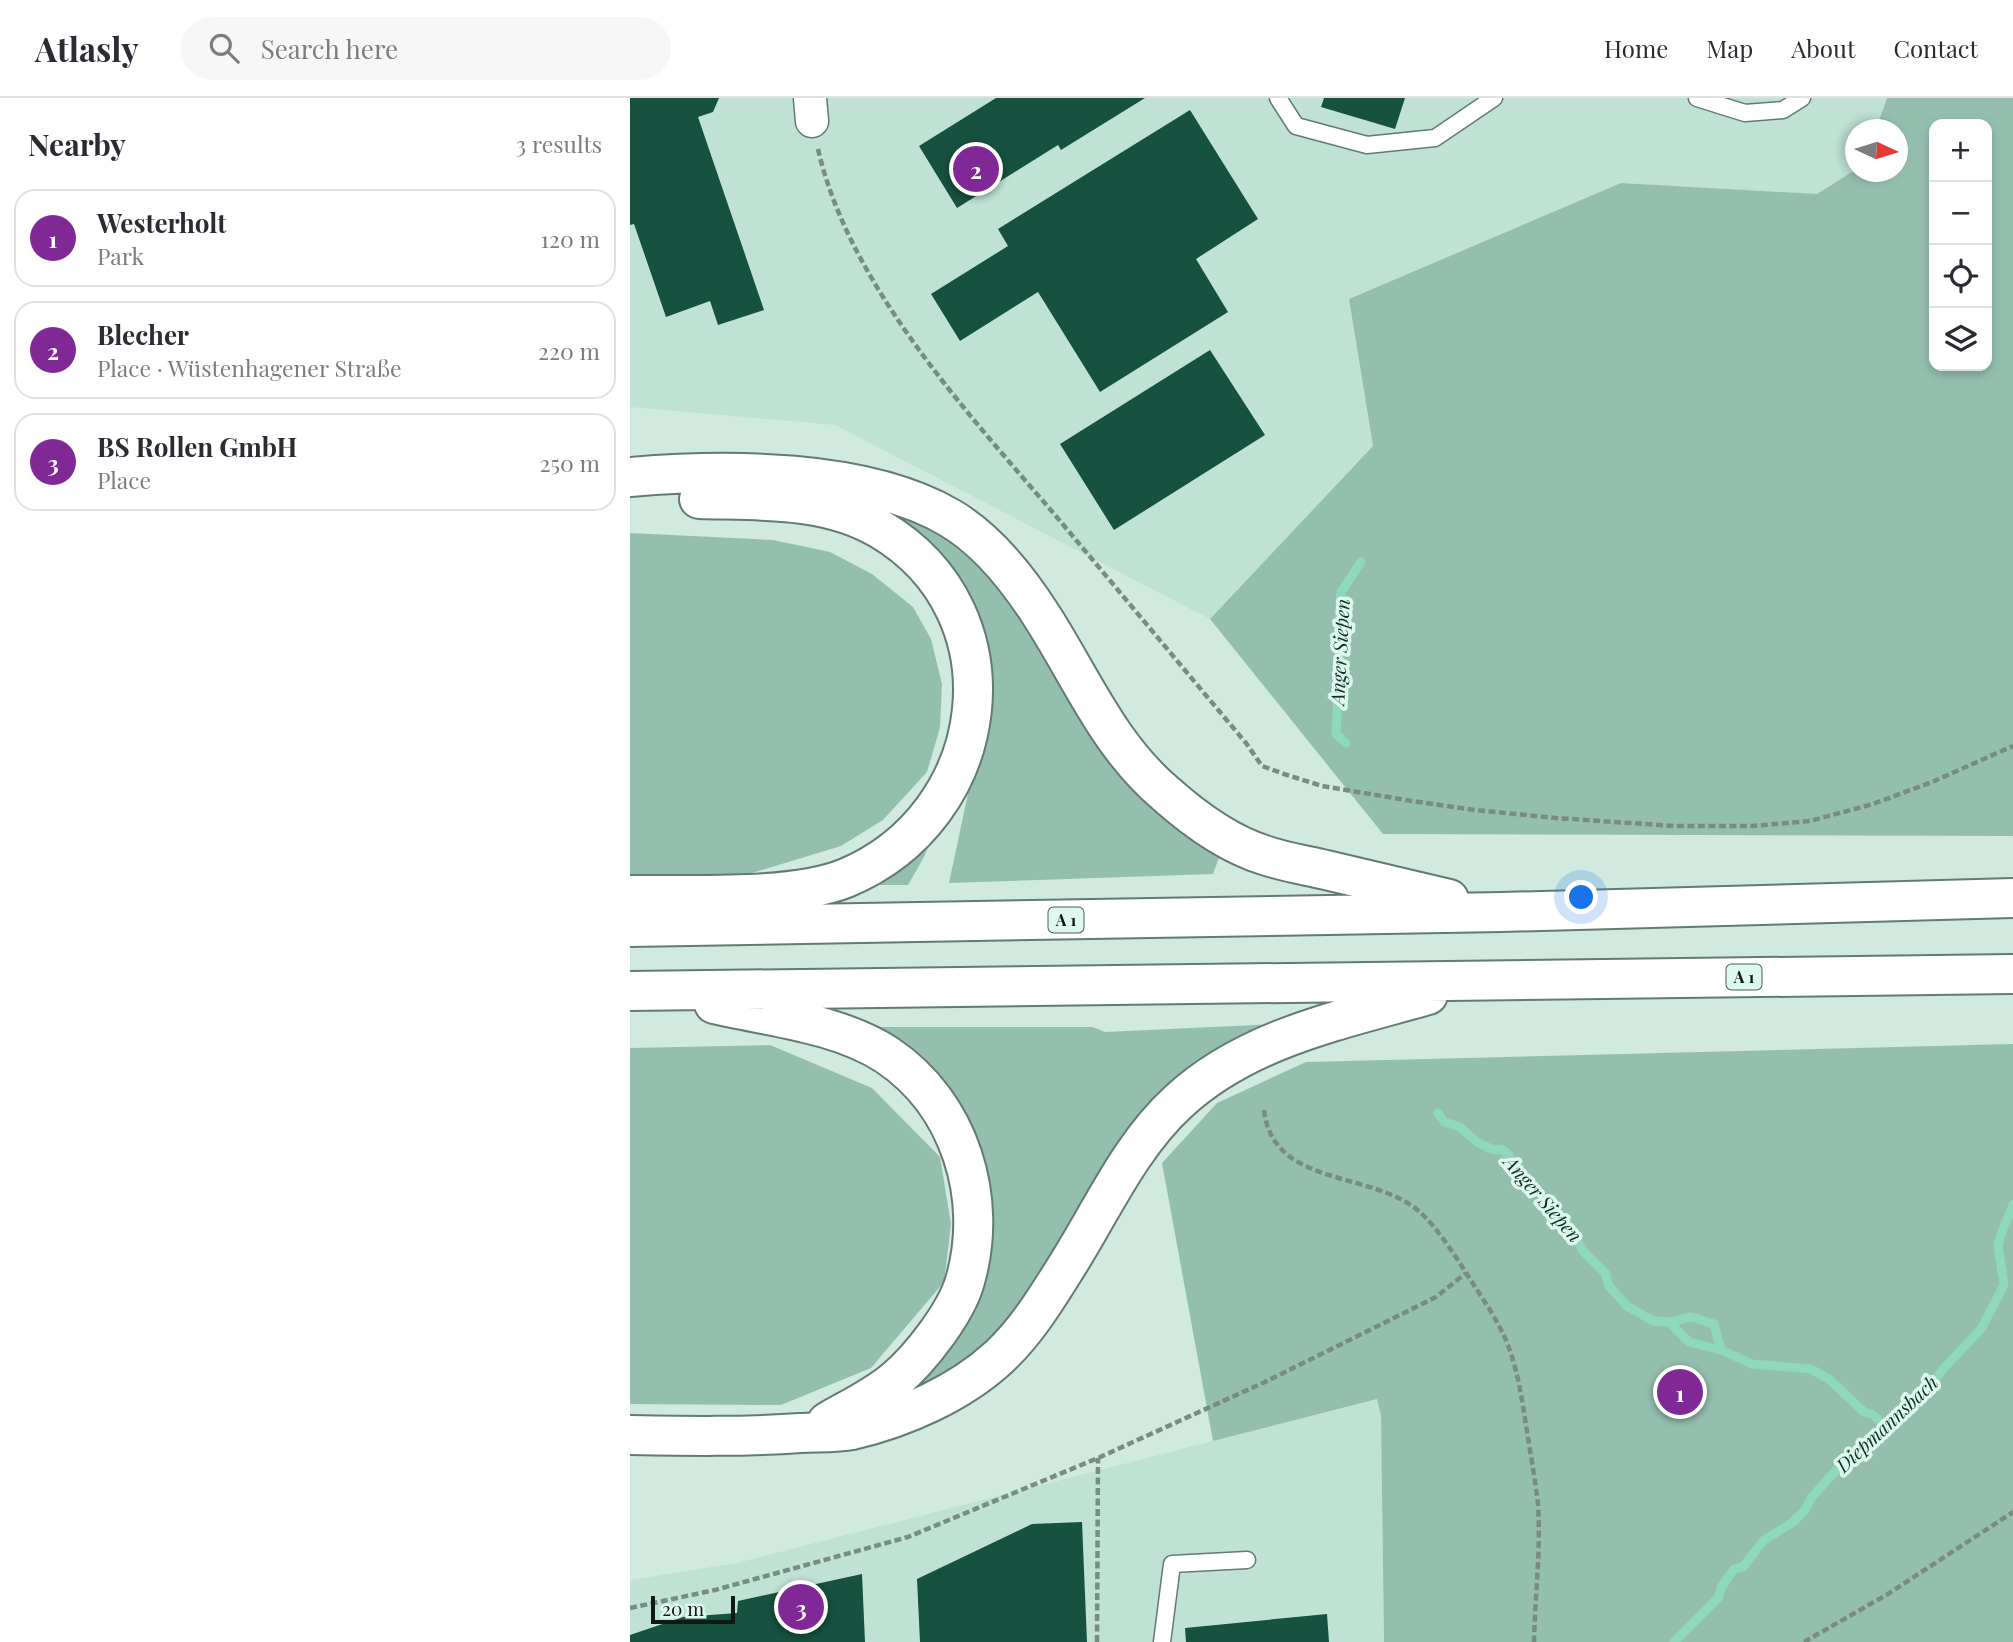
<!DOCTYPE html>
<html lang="en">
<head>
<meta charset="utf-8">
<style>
	:root { --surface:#fff; --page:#f7f7f7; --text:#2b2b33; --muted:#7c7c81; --line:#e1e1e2; --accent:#802895 }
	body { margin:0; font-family:"Playfair Display",serif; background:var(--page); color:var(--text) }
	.controls { position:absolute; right:21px; top:21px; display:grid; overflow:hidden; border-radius:14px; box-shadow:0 4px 10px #0003 }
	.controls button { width:63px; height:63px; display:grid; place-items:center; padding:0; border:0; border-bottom:2px solid var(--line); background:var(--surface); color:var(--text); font:35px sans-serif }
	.compass { position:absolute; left:1215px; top:21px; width:63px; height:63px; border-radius:50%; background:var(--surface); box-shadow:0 4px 10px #0003; rotate:94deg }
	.scale { position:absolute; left:21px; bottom:18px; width:84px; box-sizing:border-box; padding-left:7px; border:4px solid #0f1915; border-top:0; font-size:19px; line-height:24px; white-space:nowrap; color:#0f1915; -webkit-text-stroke:5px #ddf8ed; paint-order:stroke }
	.you { position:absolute; left:952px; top:800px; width:24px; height:24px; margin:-18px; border:5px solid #fff; border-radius:50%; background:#1a73e8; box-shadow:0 0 0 10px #1a73e833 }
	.badge { display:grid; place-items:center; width:46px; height:46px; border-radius:50%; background:var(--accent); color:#fff; font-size:23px; font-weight:700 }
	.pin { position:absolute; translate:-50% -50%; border:4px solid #fff; box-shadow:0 2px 7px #0006 }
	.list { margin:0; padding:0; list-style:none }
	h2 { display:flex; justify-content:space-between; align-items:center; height:91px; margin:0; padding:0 28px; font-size:30px }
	h2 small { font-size:23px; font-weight:400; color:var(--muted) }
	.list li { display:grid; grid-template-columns:46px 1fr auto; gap:21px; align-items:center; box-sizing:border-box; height:98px; margin:0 14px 14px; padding:0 14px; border:2px solid var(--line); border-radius:21px }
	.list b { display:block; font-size:26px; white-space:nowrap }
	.list p { margin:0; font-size:23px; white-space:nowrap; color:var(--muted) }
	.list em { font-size:23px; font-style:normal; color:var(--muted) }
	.icon { flex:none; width:38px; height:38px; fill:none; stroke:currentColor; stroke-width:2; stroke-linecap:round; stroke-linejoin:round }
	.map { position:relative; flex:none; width:1383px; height:1544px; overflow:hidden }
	header { display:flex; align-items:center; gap:42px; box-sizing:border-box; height:98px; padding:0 35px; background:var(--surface); border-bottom:2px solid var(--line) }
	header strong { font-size:33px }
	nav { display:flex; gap:38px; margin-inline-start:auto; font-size:24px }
	.search { width:490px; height:63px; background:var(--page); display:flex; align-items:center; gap:18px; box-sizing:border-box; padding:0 24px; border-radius:38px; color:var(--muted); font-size:26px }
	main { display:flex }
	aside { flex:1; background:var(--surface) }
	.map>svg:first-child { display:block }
	.built { fill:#bfe2d4 }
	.green { fill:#94bfae; fill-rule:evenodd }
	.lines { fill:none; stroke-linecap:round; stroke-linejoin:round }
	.stream { stroke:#8ed8bd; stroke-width:9 }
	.building { fill:#17513f }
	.lane-casing { stroke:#637b71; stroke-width:19 }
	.street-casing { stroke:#637b71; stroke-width:35 }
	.highway-casing { stroke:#637b71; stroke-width:42 }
	.path { stroke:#798c84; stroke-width:4.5; stroke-dasharray:7 3.5; stroke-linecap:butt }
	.lane { stroke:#fff; stroke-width:16 }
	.street { stroke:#fff; stroke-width:32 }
	.highway { stroke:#fff; stroke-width:38 }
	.labels { text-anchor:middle; stroke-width:7; stroke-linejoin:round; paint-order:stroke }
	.shield { fill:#ddf8ed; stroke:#4d5c56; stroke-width:2 }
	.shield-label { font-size:16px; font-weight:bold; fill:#0f1915 }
	.water-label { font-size:19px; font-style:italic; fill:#0d3025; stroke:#ddf8ed }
</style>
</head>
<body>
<header>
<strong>Atlasly</strong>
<div class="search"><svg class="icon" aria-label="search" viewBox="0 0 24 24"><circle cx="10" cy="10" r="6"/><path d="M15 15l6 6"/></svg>Search here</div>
<nav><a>Home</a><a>Map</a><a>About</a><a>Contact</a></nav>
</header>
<main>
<aside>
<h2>Nearby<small>3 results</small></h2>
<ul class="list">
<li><span class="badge">1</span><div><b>Westerholt</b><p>Park</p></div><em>120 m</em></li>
<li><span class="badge">2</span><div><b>Blecher</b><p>Place · Wüstenhagener Straße</p></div><em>220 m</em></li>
<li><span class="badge">3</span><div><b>BS Rollen GmbH</b><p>Place</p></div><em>250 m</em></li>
</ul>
</aside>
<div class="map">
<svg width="1383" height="1544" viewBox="0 0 1383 1544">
	<rect width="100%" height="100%" fill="#d0eadf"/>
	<path class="built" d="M0,0H1257L1246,31L1226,32L1225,72L1187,96L991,85L719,201L743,348L580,521L205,327L0,309Z
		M751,1300L754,1544H0V1482L107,1465Z"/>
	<path class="green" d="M1257,0H1383V738L753,736L580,521L743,348L719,201L991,85L1187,96L1225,72L1268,74V32L1246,31ZM1304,26H1357V268H1304Z
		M236,402L329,444L375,495L449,620L476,658L591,754L583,776L319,785L340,686L354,655L361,616L360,573Z
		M0,435L143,442L200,454L242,476L283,509L301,541L312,586L310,630L297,674L253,722L211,748L102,781L0,779Z
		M302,740L294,759L278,787H245V781Z
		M649,926L618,943L375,1237L294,1295L289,1287L308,1268L339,1224L356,1173L357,1079L346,1038L325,1001L244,929H463L475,934Z
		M1383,946V1544H754L751,1317L747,1301L583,1343L532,1065L587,1005L676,964Z
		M140,947L242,990L310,1059L321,1126L314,1184L241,1270L151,1307L0,1306V950Z"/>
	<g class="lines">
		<path class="stream" d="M716,645L706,636L711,538L708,531L711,494L731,464
			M808,1015L814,1024L830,1029L847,1044L861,1051L873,1052L879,1057L881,1067L911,1097L929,1121L937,1124L953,1153L976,1176L978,1187L997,1208L1023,1223L1039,1224L1059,1244L1091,1252L1122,1266L1181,1271L1200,1282L1234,1314L1242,1316L1256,1328
			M1039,1224L1061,1219L1084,1226L1091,1252
			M1044,1544L1088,1500L1092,1488L1104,1471L1113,1469L1133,1443L1163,1424L1175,1412L1182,1399L1209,1369L1225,1361L1230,1346L1287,1304L1314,1270L1351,1231L1374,1187L1368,1147L1372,1133L1383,1107"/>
	</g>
	<path class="building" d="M0,0H89L83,14L68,19L134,212L88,227L80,203L36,219L4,126L0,127Z
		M366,0H515L431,52L428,47L327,110L289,48Z
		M694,0H775L765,31L691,9Z
		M560,12L628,121L566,161L598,214L470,294L408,194L330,243L301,196L378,148L368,131Z
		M580,252L635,337L484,432L430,346Z
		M452,1424L457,1544H290L287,1481L402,1426Z
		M232,1476L235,1544H0V1537L53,1519L107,1515L108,1503Z
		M697,1516L699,1544H556L555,1530Z"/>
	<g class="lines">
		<defs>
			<path id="lane" d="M648,0L666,28L737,47L805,40L864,0
				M1067,0L1115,15L1153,12L1172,0
				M532,1544L542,1466L617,1462"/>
			<path id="street" d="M180,0L182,23"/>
			<path id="highway" d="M0,379C96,371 235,370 320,420C359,443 389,482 413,520C452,581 479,648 536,696C563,720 599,746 634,757C654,764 675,767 696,772C737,782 778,791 819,801
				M0,797C60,796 162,802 216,780C364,718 392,515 250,431C196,399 129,403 69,401
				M0,829L872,814L1383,800
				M0,893L1383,876
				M84,906C140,919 208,925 257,957C330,1006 359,1100 335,1183C326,1215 290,1261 265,1282C245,1299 219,1311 197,1324
				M0,1337C57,1338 113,1339 170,1335C187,1334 206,1335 222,1332C274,1320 330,1295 369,1259C397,1233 418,1198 438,1166C472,1112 500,1048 548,1004C617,940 711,922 798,897"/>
		</defs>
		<use href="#lane" class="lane-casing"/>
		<use href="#street" class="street-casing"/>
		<use href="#highway" class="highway-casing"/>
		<path class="path" d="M188,51C219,187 336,313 425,417C489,493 552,569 616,645L632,668L654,676L692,688L776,702L845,712L926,720L1044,728H1122L1180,723L1243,706L1302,684L1383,648
			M634,1012C643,1092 747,1071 793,1117C811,1135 826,1159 840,1181C854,1203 870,1225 879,1250C888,1275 892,1301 896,1327C900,1353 905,1380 908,1406C911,1452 905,1498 904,1544
			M0,1510L85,1492L278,1439L468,1360L635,1284L806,1199L836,1175
			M467,1544L468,1360
			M1174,1544L1258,1496L1383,1414"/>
		<use href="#lane" class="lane"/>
		<use href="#street" class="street"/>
		<use href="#highway" class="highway"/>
	</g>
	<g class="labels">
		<g class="shield">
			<rect x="418.5" y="809.5" width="35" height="25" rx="5"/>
			<rect x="1096.5" y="866.5" width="35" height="25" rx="5"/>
		</g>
		<g class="shield-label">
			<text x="436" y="828">A 1</text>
			<text x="1114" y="885">A 1</text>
		</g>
		<g class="water-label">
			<text transform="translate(710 554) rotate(-87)" y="7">Anger Siepen</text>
			<text transform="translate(913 1101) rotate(49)" y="7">Anger Siepen</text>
			<text transform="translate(1257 1326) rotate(-43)" y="7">Diepmannsbach</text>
		</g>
	</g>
</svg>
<div class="controls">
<button>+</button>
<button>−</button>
<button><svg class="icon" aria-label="locate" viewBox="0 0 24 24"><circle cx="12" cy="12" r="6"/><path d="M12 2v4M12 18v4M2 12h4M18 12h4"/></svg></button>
<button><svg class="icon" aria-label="layers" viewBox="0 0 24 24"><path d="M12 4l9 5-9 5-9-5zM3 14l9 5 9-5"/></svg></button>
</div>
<svg class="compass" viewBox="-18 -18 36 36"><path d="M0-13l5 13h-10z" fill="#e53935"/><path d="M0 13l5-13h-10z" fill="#7c7c81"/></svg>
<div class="scale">20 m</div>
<div class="you"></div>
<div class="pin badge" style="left:1050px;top:1294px">1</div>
<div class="pin badge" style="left:346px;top:71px">2</div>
<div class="pin badge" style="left:171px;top:1509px">3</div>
</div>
</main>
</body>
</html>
